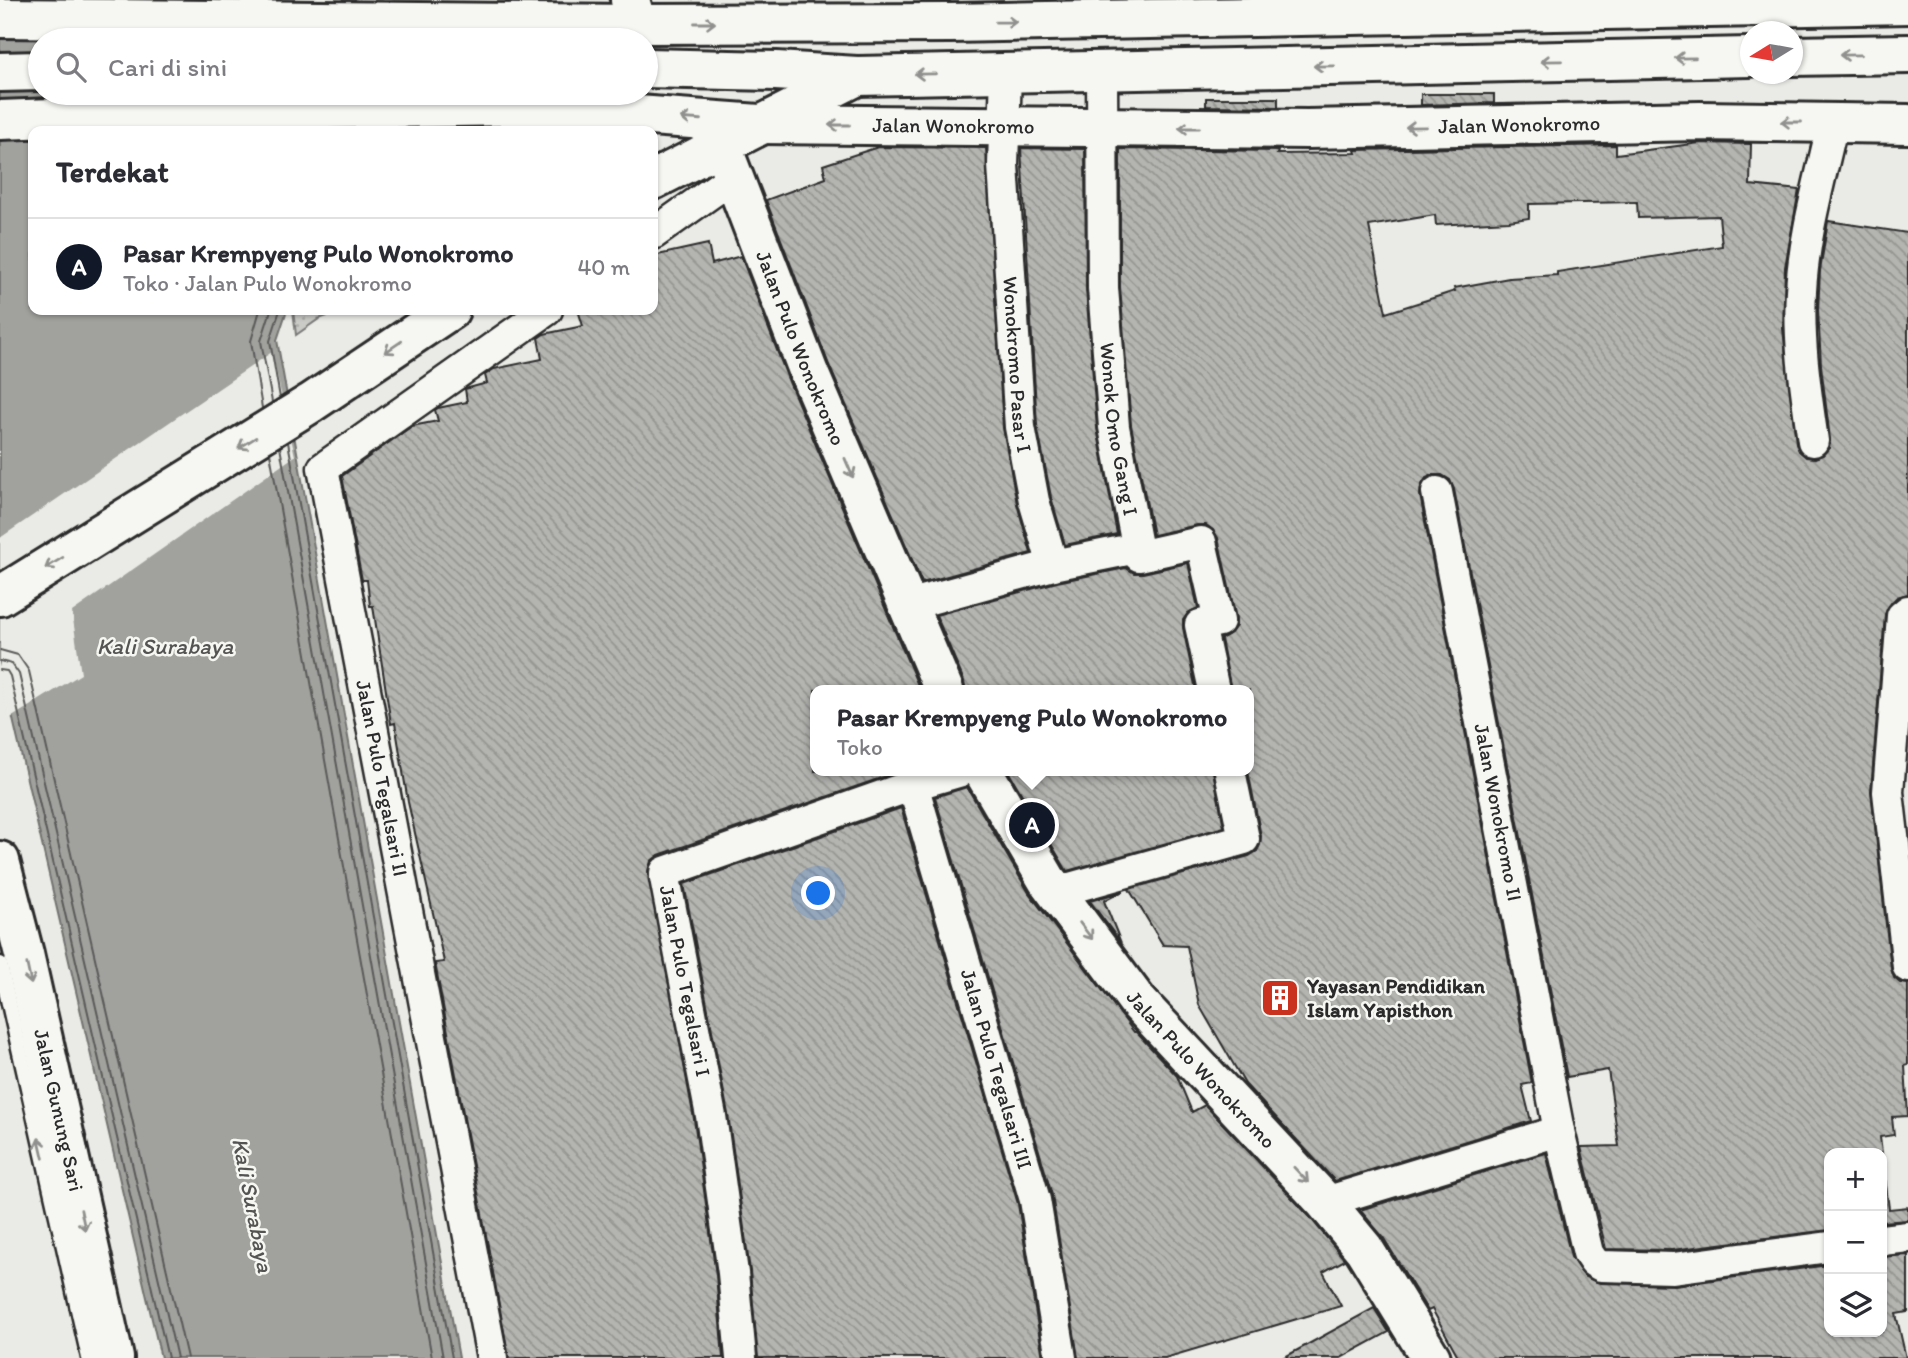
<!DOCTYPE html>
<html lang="id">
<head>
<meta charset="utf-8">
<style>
	:root { --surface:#fff; --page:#f7f7f7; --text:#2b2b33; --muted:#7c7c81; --line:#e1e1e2; --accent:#111827 }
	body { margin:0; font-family:Itim,sans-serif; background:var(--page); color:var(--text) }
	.controls { position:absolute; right:21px; bottom:21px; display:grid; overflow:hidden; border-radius:14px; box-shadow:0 2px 5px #0004 }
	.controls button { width:63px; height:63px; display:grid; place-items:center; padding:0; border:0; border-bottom:2px solid var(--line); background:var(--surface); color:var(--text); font:35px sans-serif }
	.compass { position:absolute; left:1740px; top:21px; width:63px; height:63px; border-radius:50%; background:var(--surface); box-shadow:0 2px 5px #0004; rotate:259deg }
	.you { position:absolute; left:819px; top:894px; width:24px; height:24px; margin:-18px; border:5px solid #fff; border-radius:50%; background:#1a73e8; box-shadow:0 0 0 10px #1a73e833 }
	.badge { display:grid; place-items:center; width:46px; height:46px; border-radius:50%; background:var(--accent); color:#fff; font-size:23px; font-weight:700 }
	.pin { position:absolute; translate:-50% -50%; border:4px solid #fff; box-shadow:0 2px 7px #0006 }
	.popup { position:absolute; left:810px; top:685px; width:444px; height:91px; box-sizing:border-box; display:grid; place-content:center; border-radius:14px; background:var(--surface); filter:drop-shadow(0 2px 5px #0005); font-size:23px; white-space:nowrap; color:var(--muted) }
	.popup b { font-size:26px; color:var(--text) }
	.popup::after { content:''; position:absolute; left:50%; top:100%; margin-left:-14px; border:14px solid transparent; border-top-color:var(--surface) }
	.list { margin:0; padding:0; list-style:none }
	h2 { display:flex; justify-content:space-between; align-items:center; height:91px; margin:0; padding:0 28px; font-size:30px }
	h2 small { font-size:23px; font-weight:400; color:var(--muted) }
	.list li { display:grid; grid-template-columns:46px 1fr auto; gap:21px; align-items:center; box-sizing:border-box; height:98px; padding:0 28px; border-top:2px solid var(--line) }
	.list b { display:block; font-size:26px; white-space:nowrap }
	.list p { margin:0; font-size:23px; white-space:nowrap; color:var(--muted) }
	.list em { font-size:23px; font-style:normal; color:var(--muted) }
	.icon { flex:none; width:38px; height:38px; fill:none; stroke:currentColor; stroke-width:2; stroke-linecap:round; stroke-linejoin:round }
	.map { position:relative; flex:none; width:1908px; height:1358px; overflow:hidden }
	.search { position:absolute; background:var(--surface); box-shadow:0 2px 5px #0004; left:28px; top:28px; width:630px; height:77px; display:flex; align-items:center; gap:18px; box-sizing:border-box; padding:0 24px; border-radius:38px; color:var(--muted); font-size:26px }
	.panel { position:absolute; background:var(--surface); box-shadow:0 2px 5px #0004; left:28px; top:126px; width:630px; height:189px; border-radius:14px }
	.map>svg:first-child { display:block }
	.park { fill:url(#park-dots); stroke:#7a7a79; stroke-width:2 }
	.water { fill:#a1a19e; stroke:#727270; stroke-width:2 }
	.pier { fill:#eaeae6 }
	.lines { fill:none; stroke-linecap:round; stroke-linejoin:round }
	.shore { stroke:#5a5a59; stroke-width:2 }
	.building { fill:url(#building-back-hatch); stroke:#2b2b2b; stroke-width:2; fill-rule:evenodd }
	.service-casing { stroke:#2b2b2b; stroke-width:19 }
	.minor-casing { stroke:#2b2b2b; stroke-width:35 }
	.secondary-casing { stroke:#2b2b2b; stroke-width:44 }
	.primary-casing { stroke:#2b2b2b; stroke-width:44 }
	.trunk-casing { stroke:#2b2b2b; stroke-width:44 }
	.service { stroke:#f6f6f2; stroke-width:14 }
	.minor { stroke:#f6f6f2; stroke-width:30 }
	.secondary { stroke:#f6f6f2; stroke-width:38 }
	.primary { stroke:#f6f6f2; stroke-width:38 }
	.trunk { stroke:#f6f6f2; stroke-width:38 }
	.oneway { stroke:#90908e }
	.labels { text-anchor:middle; stroke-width:5; stroke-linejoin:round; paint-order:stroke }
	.street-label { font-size:21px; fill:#2b2b2b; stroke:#f6f6f2 }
	.poi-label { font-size:21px; font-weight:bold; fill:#2b2b2b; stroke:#f6f6f2; text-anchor:start }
	.water-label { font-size:23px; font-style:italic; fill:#545453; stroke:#f6f6f2 }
</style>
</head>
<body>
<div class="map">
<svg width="1908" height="1358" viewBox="0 0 1908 1358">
	<defs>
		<pattern id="park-dots" width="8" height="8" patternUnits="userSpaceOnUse" patternTransform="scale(1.75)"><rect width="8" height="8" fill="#cacac7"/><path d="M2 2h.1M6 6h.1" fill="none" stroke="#aeaeab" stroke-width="1.8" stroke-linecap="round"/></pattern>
		<pattern id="building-back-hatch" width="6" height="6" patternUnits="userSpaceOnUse" patternTransform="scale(1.75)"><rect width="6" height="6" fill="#b4b4b1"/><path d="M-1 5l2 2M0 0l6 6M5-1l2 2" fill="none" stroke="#939390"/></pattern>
	</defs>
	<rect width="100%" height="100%" fill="#eaeae6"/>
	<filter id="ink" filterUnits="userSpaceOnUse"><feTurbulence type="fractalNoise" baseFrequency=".0143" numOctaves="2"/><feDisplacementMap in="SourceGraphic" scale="14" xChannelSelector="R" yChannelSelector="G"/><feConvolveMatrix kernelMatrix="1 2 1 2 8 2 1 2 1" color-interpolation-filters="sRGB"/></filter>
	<g filter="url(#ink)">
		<path class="park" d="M293,310H343L319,319L296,335Z"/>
		<path class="water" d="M0,0H243L249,40H40V93H257L263,131H33V310H287L277,340L459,1358H161L0,663Z"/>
		<path class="pier" d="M272,352L295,456L72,612L81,674L9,719L0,679V538Z"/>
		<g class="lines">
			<path class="shore" d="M260,310L251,341L262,408
				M271,310L261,341L272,402
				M280,310L270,341L280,398
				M288,442L452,1358
				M280,447L443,1358
				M270,453L432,1358
				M0,650L18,655L29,671L187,1358
				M0,661L12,664L19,674L177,1358
				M0,670L7,671L10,676L168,1358"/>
		</g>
		<path class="building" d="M1421,94H1494V103L1421,105Z
			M1206,98H1278V107L1206,106Z
			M1700,143L1751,144L1750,185L1799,190L1785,267L1783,329L1796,443L1799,451L1806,457L1815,458L1823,455L1829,448L1830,439L1821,365L1818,310L1820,271L1828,221L1908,233V594L1897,597L1891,603L1885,614L1871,791L1891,969L1894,978L1900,983L1908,984V1065L1905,1066L1908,1116L1892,1117L1894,1135L1880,1137L1882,1153H1829V1230L1672,1250L1606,1249L1581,1147L1619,1146L1608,1070L1567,1077L1454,489L1450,480L1442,475H1433L1426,478L1421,486L1420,495L1532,1083L1522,1085L1531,1121L1335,1181L1245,1084L1199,1005L1187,946L1163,945L1129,889L1249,856L1257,851L1260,845L1261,836L1248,771L1249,690H1231L1221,639L1231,633L1236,626V618L1218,538L1213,530L1206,525H1197L1153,535L1131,425L1120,287V149L1278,151L1277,154L1356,153L1355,150L1616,145V154ZM1637,202L1638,218L1719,216L1722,246L1557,272V275L1509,278L1454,288L1455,291L1386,313L1369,226L1435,215L1436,225L1509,221L1529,218V204Z
			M878,147L986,148L1003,428L1017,504L1031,553L922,583L829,365L766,200L826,178L823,165Z
			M1021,148L1085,149L1086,289L1097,428L1117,534L1065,545L1051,497L1037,425Z
			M708,244L712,264L741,256L789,382L920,690H815V771H901L659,855L651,861L648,871L694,1119L716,1275L723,1358H509L435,963L444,962L408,802L395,723L391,724L373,606H370L367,580H362L342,476L412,426L438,421L435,410L438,408L467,402L465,389L487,383L485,375L494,369L542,359L538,338L544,334L583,326L578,310H653V256Z
			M1188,563L1198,608L1188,613L1183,620V628L1196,690H965L964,681L936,615L1057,582L1126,568L1134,573H1143Z
			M1008,771H1213L1224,827L1067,871Z
			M967,787L1029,893L1134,1032H1136L1177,1076L1192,1112L1205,1105L1309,1216L1345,1260L1323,1272L1341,1306L1165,1358H1078L1052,1195L935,797Z
			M901,808L1018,1204L1043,1358H758L750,1271L728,1114L684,884Z
			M1123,891L1104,901L1121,943L1090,901Z
			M1546,1153L1571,1257L1585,1277L1600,1283L1675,1285L1829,1265V1332H1882V1257L1908,1255V1312L1896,1314L1906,1358H1459L1432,1309L1428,1311L1383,1237L1360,1210Z
			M1882,1154L1889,1209L1908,1207V1220L1882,1222Z
			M1374,1308L1389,1332L1341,1358H1283Z"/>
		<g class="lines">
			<defs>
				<path id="service" d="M0,964L89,1358"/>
				<g id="minor">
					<path id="s1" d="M1102,70L1103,288L1114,427L1139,556L1201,542L1219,621L1200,625L1214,690"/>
					<path id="s2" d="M1006,73L1003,165L1020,427L1034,501L1053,565L1137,548"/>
					<path d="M653,234L733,177"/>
					<path d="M1813,441C1806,392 1798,341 1801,291C1804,234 1821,177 1833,122"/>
					<path id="s3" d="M1437,492L1559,1131L1588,1253L1594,1262L1601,1266L1673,1268L1829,1247"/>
					<path d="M908,605L1053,565"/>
					<path d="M1908,611L1902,616L1888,792L1908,967"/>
					<path id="s4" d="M913,785L1035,1200L1061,1358"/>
					<path d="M1056,892L1244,839L1230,771"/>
					<path d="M1325,1202L1559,1131"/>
					<path d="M1882,1240L1908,1237"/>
					<path d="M492,1358L323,468L547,310"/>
					<path d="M741,1358L733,1273L711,1116L665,878V872L913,785L961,771"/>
				</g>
				<g id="secondary">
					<path d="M630,0L637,24"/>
					<path id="s5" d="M721,144L809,373L944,690"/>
					<path d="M653,180L857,76"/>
					<path d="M0,596L311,403L450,310"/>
					<path id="s6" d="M983,771L1047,880L1137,1001L1325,1202L1364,1249L1431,1358"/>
				</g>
				<g id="primary">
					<path d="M0,120L263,110L516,106"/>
					<path id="s7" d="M0,861L24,954L114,1358"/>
				</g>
				<g id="trunk">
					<path d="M0,18L637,24L951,23L1908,4"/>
					<path d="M1792,56L1908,54"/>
					<path d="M646,68L776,71L857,76L1750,57"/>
					<path d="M0,72L40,71"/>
					<path id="s8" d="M516,106L759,124L1307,129L1700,121L1908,124"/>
				</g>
			</defs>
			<use href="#service" class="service-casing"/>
			<use href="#minor" class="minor-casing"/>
			<use href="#secondary" class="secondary-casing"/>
			<use href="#primary" class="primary-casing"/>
			<use href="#trunk" class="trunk-casing"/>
			<use href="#service" class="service"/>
			<use href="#minor" class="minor"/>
			<use href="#secondary" class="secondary"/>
			<use href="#primary" class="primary"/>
			<use href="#trunk" class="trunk"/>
		</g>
		<defs><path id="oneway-shaft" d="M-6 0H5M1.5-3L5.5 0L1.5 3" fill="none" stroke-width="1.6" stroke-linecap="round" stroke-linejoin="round" transform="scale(1.75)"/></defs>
		<g class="oneway">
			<use href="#oneway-shaft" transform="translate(1006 22) rotate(-1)"/>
			<use href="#oneway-shaft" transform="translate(705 23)"/>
			<use href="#oneway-shaft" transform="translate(1850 55) rotate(179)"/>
			<use href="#oneway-shaft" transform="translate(1685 58) rotate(179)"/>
			<use href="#oneway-shaft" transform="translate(1551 61) rotate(179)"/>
			<use href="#oneway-shaft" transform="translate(1324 66) rotate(179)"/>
			<use href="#oneway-shaft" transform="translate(925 74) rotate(179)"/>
			<use href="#oneway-shaft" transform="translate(691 119) rotate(-176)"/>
			<use href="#oneway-shaft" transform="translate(1791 122) rotate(-180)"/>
			<use href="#oneway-shaft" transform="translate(839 125) rotate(-180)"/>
			<use href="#oneway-shaft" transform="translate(1416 127) rotate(179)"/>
			<use href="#oneway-shaft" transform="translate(1189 128) rotate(-180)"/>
			<use href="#oneway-shaft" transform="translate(393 347) rotate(146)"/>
			<use href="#oneway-shaft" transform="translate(247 443) rotate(148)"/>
			<use href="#oneway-shaft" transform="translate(849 468) rotate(67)"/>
			<use href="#oneway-shaft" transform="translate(54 563) rotate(148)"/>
			<use href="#oneway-shaft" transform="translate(1086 931) rotate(53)"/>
			<use href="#oneway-shaft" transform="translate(29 974) rotate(78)"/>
			<use href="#oneway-shaft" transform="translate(41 1148) rotate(-103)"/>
			<use href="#oneway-shaft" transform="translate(1301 1175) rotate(47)"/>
			<use href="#oneway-shaft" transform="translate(83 1220) rotate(78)"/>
		</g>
	</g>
	<defs>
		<symbol id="building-square" viewBox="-11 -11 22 22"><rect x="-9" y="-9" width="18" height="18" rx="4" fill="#c8321e" stroke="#f6f6f2"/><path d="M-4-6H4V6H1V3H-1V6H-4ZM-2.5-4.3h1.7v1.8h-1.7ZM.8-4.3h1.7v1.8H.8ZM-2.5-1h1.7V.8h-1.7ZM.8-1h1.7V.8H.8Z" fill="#fff"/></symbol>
	</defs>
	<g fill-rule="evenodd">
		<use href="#building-square" x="1258" y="976" width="44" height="44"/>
	</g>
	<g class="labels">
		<g class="street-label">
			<text dy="7" stroke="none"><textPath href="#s8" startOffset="1004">Jalan Wonokromo</textPath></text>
			<text dy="7" stroke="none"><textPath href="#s8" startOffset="438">Jalan Wonokromo</textPath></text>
			<text dy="7" stroke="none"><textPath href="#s5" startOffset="219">Jalan Pulo Wonokromo</textPath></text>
			<text dy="7" stroke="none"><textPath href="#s2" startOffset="292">Wonokromo Pasar I</textPath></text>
			<text dy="7" stroke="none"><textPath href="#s1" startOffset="360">Wonok Omo Gang I</textPath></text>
			<text transform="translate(382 778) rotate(79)" y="7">Jalan Pulo Tegalsari II</text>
			<text dy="7" stroke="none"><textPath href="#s3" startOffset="326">Jalan Wonokromo II</textPath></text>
			<text transform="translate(685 981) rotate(79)" y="7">Jalan Pulo Tegalsari I</text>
			<text dy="7" stroke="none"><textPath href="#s6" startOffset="371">Jalan Pulo Wonokromo</textPath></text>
			<text dy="7" stroke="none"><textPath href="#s4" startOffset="296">Jalan Pulo Tegalsari III</textPath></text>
			<text dy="7" stroke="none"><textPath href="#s7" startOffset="256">Jalan Gunung Sari</textPath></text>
		</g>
		<g class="poi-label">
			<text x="1307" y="993">Yayasan Pendidikan<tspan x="1307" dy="24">Islam Yapisthon</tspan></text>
		</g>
		<g class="water-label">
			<text x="165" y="654">Kali Surabaya</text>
			<text transform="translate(253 1205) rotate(79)" y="8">Kali Surabaya</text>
		</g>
	</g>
</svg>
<div class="controls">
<button>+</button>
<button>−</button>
<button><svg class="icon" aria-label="layers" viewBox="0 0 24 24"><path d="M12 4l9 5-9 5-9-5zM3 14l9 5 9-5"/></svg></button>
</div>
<svg class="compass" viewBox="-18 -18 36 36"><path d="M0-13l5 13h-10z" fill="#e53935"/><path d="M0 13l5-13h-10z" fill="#7c7c81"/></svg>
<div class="you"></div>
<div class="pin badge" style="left:1032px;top:825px">A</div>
<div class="popup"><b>Pasar Krempyeng Pulo Wonokromo</b>Toko</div>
<div class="search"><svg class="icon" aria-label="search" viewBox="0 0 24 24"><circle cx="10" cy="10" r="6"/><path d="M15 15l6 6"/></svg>Cari di sini</div>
<section class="panel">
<h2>Terdekat<small></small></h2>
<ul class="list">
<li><span class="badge">A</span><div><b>Pasar Krempyeng Pulo Wonokromo</b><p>Toko · Jalan Pulo Wonokromo</p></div><em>40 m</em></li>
</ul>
</section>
</div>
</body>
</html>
